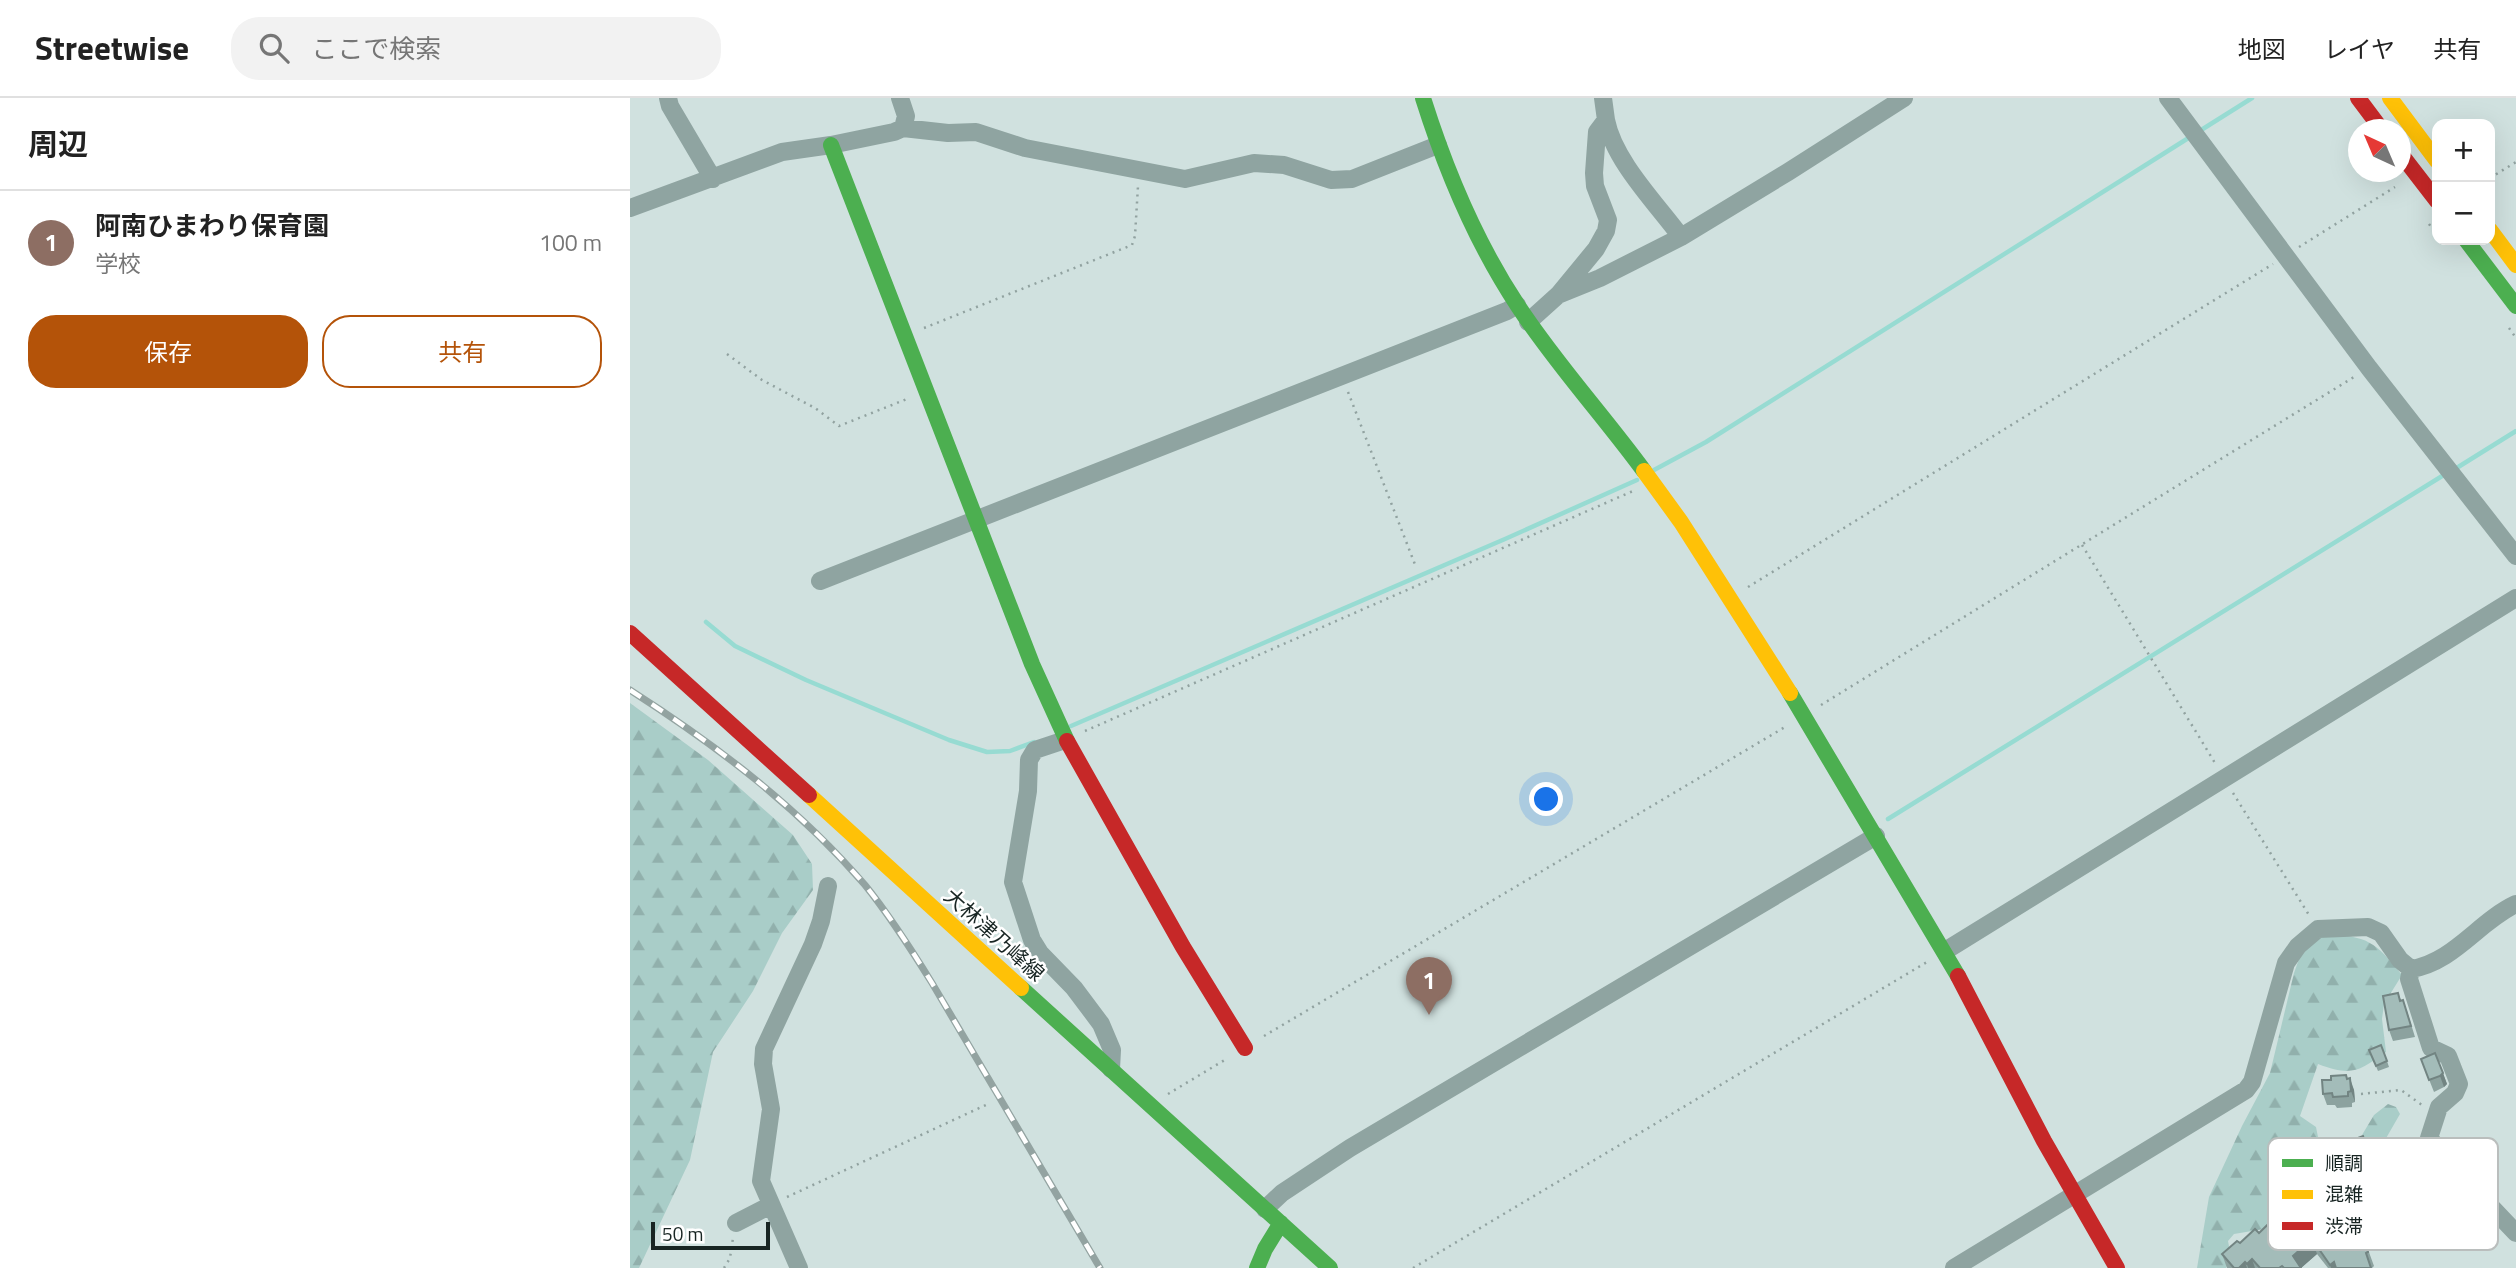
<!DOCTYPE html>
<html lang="ja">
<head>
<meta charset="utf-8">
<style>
	:root { --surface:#fff; --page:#f2f2f2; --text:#222; --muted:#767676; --line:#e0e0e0; --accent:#b45309 }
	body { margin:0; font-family:"Titillium Web","Noto Sans JP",sans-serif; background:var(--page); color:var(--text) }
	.controls { position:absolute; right:21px; top:21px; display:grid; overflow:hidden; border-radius:14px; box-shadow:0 7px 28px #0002 }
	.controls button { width:63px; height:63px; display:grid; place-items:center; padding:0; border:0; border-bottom:2px solid var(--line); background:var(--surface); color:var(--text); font:35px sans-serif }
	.compass { position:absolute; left:1718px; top:21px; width:63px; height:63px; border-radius:50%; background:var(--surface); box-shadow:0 7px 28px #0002; rotate:316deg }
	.scale { position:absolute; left:21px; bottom:18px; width:119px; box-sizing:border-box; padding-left:7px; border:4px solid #182523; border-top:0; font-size:19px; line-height:24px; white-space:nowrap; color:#182523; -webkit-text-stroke:5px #fff; paint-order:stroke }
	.you { position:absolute; left:917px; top:702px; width:24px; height:24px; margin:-18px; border:5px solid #fff; border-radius:50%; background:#1a73e8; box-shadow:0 0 0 10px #1a73e833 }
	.badge { display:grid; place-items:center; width:46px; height:46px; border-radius:50%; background:var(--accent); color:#fff; font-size:23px; font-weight:700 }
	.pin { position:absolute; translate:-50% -58px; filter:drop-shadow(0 2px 4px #0008) }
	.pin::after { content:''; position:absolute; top:37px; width:24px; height:21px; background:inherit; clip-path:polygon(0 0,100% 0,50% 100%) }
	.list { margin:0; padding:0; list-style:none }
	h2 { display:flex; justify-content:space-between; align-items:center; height:91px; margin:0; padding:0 28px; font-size:30px }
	h2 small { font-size:23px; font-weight:400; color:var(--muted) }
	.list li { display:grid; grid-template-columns:46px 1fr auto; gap:21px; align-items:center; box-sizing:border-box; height:105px; padding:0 28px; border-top:2px solid var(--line) }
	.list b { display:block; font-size:26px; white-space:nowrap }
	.list p { margin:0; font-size:23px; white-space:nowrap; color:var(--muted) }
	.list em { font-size:23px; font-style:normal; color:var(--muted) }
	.actions { display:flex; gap:14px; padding:21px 28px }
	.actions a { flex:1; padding:16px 0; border:2px solid var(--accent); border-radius:28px; text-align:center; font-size:24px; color:var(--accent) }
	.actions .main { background:var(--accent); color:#fff }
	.icon { flex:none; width:38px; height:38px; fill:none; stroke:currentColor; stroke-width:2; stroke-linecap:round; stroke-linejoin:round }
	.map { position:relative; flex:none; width:1886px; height:1170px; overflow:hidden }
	header { display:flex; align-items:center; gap:42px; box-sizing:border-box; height:98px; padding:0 35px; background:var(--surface); border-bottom:2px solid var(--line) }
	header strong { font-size:33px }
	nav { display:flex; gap:38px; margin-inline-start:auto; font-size:24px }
	.search { width:490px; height:63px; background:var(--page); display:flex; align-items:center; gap:18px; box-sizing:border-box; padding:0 24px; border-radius:28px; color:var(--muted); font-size:26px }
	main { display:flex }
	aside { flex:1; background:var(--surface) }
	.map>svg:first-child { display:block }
	.forest { fill:url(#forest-firs) }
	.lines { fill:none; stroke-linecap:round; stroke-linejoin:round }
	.stream { stroke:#97dbd2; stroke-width:4.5 }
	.path { stroke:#91a2a0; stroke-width:2.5; stroke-dasharray:2 5; stroke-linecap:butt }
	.street { stroke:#8fa4a1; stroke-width:18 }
	.fast { stroke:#4caf50; stroke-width:16 }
	.slow { stroke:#ffc107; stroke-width:16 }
	.jam { stroke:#c62828; stroke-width:16 }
	.rail-casing { stroke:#93a3a1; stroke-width:7 }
	.rail { stroke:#fff; stroke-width:4.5; stroke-dasharray:13; stroke-linecap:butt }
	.wall { fill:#8ca29f }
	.shaded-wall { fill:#728482 }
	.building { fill:#a3bcb9; stroke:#728482; stroke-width:2 }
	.labels { text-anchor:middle; stroke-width:5; stroke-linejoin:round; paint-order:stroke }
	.street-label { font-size:21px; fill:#182523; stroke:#fff }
	.key { fill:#fff; stroke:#babebd; stroke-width:2 }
	.key-label { font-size:19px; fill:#182523 }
</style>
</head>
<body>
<header>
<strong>Streetwise</strong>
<div class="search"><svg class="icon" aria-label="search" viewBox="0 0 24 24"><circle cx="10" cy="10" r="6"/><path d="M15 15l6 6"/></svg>ここで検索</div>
<nav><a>地図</a><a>レイヤ</a><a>共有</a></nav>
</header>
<main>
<aside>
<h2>周辺<small></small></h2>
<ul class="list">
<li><span class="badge" style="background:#8d6e63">1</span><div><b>阿南ひまわり保育園</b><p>学校</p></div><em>100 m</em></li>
</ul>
<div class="actions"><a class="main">保存</a><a>共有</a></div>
</aside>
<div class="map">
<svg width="1886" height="1170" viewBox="0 0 1886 1170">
	<defs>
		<pattern id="forest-firs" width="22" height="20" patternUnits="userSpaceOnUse" patternTransform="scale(1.75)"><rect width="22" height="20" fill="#a9cdc8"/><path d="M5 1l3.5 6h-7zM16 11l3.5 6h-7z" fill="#91b0ac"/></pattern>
	</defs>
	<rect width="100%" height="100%" fill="#d0e1df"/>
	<path class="forest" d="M0,605L78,662L163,737L182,766L183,792L152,835L123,893L83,954L60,1062L9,1170H0Z
		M1694,837C1738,837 1745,844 1772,877L1754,906L1752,921L1756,954C1729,973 1722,979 1688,966L1670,1018L1686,1029L1690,1049L1667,1052L1659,1066L1667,1075L1688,1070L1699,1072L1715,1064L1730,1073L1734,1092L1698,1118L1684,1104L1634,1131L1604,1136L1598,1143L1601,1159L1596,1170H1567L1579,1099L1612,1028L1640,975L1664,875L1673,850Z
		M1758,1006L1766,1009L1770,1016L1755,1042L1743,1047L1732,1037L1744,1017Z"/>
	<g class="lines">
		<path class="stream" d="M1568,34L1622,0
			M1825,371L1886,333
			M1024,372L1076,344L1560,39
			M76,524L105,548L176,582L319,642L357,654L380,653L404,644
			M441,628L875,441L1007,382
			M1258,721L1817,375"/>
		<path class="path" d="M1860,80L1886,64
			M1799,126L1807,137
			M1669,149L1765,89
			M294,230L502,147L505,138L508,88
			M1879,230L1886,240
			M97,256L132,282L185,310L209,328L277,301
			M718,294L786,469
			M1452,447L1585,665
			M1118,489L1643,166
			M1191,607L1724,279
			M455,633L1003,393
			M1603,695L1679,817
			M634,938L1155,629
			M538,996L598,960
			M1731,996L1771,992L1792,1007
			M157,1099L358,1006
			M94,1170L100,1160L103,1140
			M783,1170L1297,864"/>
		<path class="street" d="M38,0L40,8L83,81
			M270,0L276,18L273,30
			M973,0L976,22
			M1538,0L1739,270L1886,458
			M0,110L152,54L201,47L264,34L273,30L318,35L346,34L395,50L555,81L624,65L654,67L701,82L722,81L808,47
			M929,196L966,151L976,133L978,122L965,88L964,75L967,34L976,22C984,63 1026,105 1051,139
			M898,224L928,197L970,180L1051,139L1158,74L1274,0
			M190,483L877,213L887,207
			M435,642L405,652L399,662L398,693L383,784L402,842L410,855L444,890L471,926L482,952L481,971
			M1315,853L1886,500
			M1781,871L1779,881L1801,950L1818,958L1829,986L1825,995L1809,1009L1799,1040L1831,1077L1886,1135
			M635,1111L652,1095L720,1050L1246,738
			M106,1125L141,1107
			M169,1170L131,1083L141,1011L133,966L134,951L183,846L191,823L198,788
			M1324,1170L1616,992L1622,984L1656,865L1668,848L1688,831L1738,829L1751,835L1770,862L1781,871C1824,864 1848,824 1886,806"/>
		<path class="fast" d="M793,0C816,73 845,143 888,208C926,266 973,317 1014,373
			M201,47L402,566L437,643
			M1836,142L1886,208
			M1160,595L1328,878
			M391,890L700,1170
			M627,1170L635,1151L651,1125"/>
		<path class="slow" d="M1760,0L1807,63
			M1860,132L1886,167
			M1014,373L1051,424L1160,595
			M179,697L391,890"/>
		<path class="jam" d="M1728,0L1752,32
			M1770,55L1807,103
			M0,535L179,697
			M437,643L553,849L615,950
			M1328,878L1414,1043L1487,1170"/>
		<defs>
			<path id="rail" d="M0,592C86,647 168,709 235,787C260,818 281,851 302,885L470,1170"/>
		</defs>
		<use href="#rail" class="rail-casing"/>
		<use href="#rail" class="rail"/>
	</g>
	<path class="wall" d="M1768,895L1771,902L1777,913L1785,939L1763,943L1759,932Z
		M1739,952L1757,963L1759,969L1748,973Z
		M1805,955L1817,986L1814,989L1804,994L1791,961Z
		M1718,981L1724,992L1725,1004L1722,1005V1009L1707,1010L1705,1007H1697L1693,996Z
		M1733,1038L1740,1056L1724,1062L1717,1044Z
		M1720,1102L1744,1168L1742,1170H1698L1687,1156L1671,1170H1597L1592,1156L1610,1145L1629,1135Z"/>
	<path class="shaded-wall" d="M1813,975L1817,986L1814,989L1810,978Z
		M1720,980L1724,992L1725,1004L1721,993Z
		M1682,1141L1687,1156L1671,1170L1663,1158Z
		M1622,1161L1625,1170H1618L1617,1166Z
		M1615,1164L1617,1170H1609Z
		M1704,1164L1707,1170H1701L1700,1167Z"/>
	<path class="building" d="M1768,895L1770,903L1773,902L1781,928L1759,932L1753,898Z
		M1751,947L1757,963L1746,968L1739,952Z
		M1805,955L1813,975L1810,978L1799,982L1791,961Z
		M1716,977L1717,981L1720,980L1721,993L1718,994V998L1703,999L1702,995L1693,996L1692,982H1701V978Z
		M1733,1038L1738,1051L1722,1057L1717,1044Z
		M1677,1092L1692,1112L1720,1102L1738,1154L1736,1155L1741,1170H1706L1704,1164L1700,1167L1682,1141L1663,1158L1671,1170H1654L1652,1168L1649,1170H1630L1622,1161L1617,1166L1615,1164L1609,1170H1604L1592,1156L1607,1143L1610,1145L1625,1131L1629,1135L1662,1103Z"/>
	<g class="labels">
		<g class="street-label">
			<text transform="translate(364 837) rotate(42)" y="7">大林津乃峰線</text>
		</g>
	</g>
	<rect x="1638" y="1040" width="230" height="112" rx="10" class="key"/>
	<rect x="1652" y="1061" width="31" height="8" fill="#4caf50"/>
	<rect x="1652" y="1092" width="31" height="9" fill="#ffc107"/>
	<rect x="1652" y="1124" width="31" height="8" fill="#c62828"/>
	<g class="key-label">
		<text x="1695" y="1072">順調</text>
		<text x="1695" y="1103">混雑</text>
		<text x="1695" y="1135">渋滞</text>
	</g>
</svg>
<div class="controls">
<button>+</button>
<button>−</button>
</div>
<svg class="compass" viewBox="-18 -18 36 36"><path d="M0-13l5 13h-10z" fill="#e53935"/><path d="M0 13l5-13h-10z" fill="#767676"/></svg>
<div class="scale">50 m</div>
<div class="you"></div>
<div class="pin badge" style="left:799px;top:917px;background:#8d6e63">1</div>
</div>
</main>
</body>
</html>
